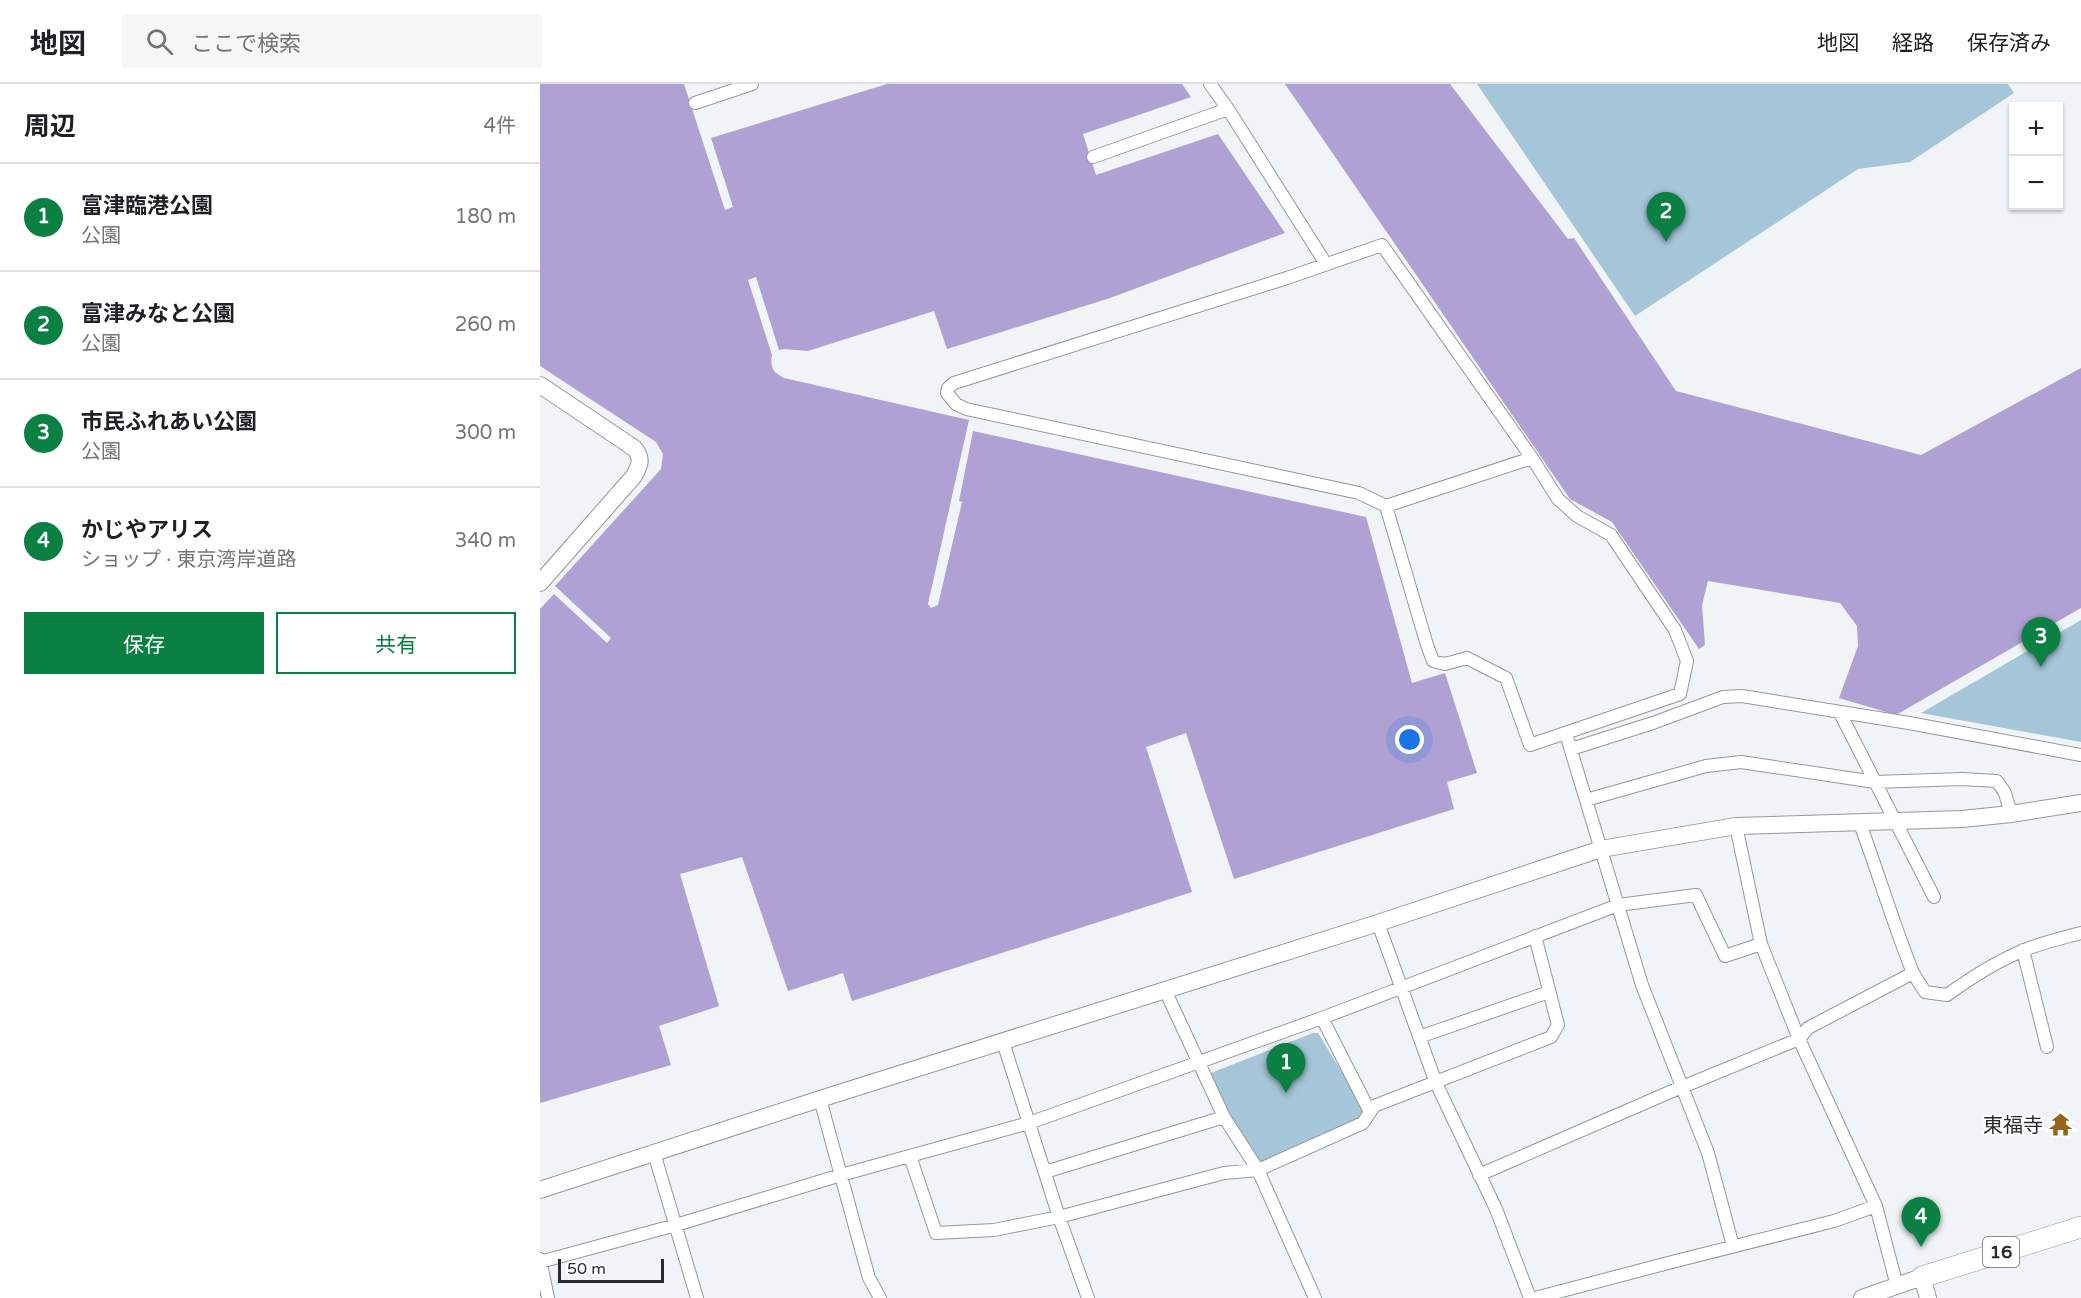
<!DOCTYPE html>
<html lang="ja">
<head>
<meta charset="utf-8">
<style>
	:root { --surface:#fff; --page:#f6f6f6; --text:#202124; --muted:#757577; --line:#e0e0e0; --accent:#0b8043 }
	body { margin:0; font-family:"Varela Round","Noto Sans JP",sans-serif; background:var(--page); color:var(--text) }
	.controls { position:absolute; right:18px; top:18px; display:grid; overflow:hidden; border-radius:0px; box-shadow:0 2px 4px #0004 }
	.controls button { width:54px; height:54px; display:grid; place-items:center; padding:0; border:0; border-bottom:2px solid var(--line); background:var(--surface); color:var(--text); font:30px sans-serif }
	.scale { position:absolute; left:18px; bottom:15px; width:106px; box-sizing:border-box; padding-left:6px; border:3px solid #282a2b; border-top:0; font-size:16px; line-height:21px; white-space:nowrap; color:#282a2b; -webkit-text-stroke:4px #fff; paint-order:stroke }
	.you { position:absolute; left:870px; top:656px; width:21px; height:21px; margin:-15px; border:4px solid #fff; border-radius:50%; background:#1a73e8; box-shadow:0 0 0 9px #1a73e833 }
	.badge { display:grid; place-items:center; width:39px; height:39px; border-radius:50%; background:var(--accent); color:#fff; font-size:20px; font-weight:700 }
	.pin { position:absolute; translate:-50% -50px; filter:drop-shadow(0 2px 3px #0008) }
	.pin::after { content:''; position:absolute; top:32px; width:21px; height:18px; background:inherit; clip-path:polygon(0 0,100% 0,50% 100%) }
	.list { margin:0; padding:0; list-style:none }
	h2 { display:flex; justify-content:space-between; align-items:center; height:78px; margin:0; padding:0 24px; font-size:26px }
	h2 small { font-size:20px; font-weight:400; color:var(--muted) }
	.list li { display:grid; grid-template-columns:39px 1fr auto; gap:18px; align-items:center; box-sizing:border-box; height:108px; padding:0 24px; border-top:2px solid var(--line) }
	.list b { display:block; font-size:22px; white-space:nowrap }
	.list p { margin:0; font-size:20px; white-space:nowrap; color:var(--muted) }
	.list em { font-size:20px; font-style:normal; color:var(--muted) }
	.actions { display:flex; gap:12px; padding:18px 24px }
	.actions a { flex:1; padding:14px 0; border:2px solid var(--accent); border-radius:0px; text-align:center; font-size:21px; color:var(--accent) }
	.actions .main { background:var(--accent); color:#fff }
	.icon { flex:none; width:33px; height:33px; fill:none; stroke:currentColor; stroke-width:2; stroke-linecap:round; stroke-linejoin:round }
	.map { position:relative; flex:none; width:1541px; height:1214px; overflow:hidden }
	header { display:flex; align-items:center; gap:36px; box-sizing:border-box; height:84px; padding:0 30px; background:var(--surface); border-bottom:2px solid var(--line) }
	header strong { font-size:28px }
	nav { display:flex; gap:33px; margin-inline-start:auto; font-size:21px }
	.search { width:420px; height:54px; background:var(--page); display:flex; align-items:center; gap:15px; box-sizing:border-box; padding:0 21px; border-radius:0px; color:var(--muted); font-size:22px }
	main { display:flex }
	aside { flex:1; background:var(--surface) }
	.map>svg:first-child { display:block }
	.green { fill:#a5c5d8 }
	.water { fill:#afa1d4 }
	.lines { fill:none; stroke-linecap:round; stroke-linejoin:round }
	.street-casing { stroke:#94989a; stroke-width:14 }
	.secondary-casing { stroke:#94989a; stroke-width:18 }
	.highway-casing { stroke:#94989a; stroke-width:22 }
	.street { stroke:#fff; stroke-width:12 }
	.secondary { stroke:#fff; stroke-width:16 }
	.highway { stroke:#fff; stroke-width:21 }
	.labels { text-anchor:middle; stroke-width:4.5; stroke-linejoin:round; paint-order:stroke }
	.shield { fill:#fff; stroke:#686a6b; stroke-width:1.5 }
	.shield-label { font-size:18px; font-weight:bold; fill:#282a2b }
	.poi-label { font-size:20px; fill:#282a2b; stroke:#fff; text-anchor:end }
</style>
</head>
<body>
<header>
<strong>地図</strong>
<div class="search"><svg class="icon" aria-label="search" viewBox="0 0 24 24"><circle cx="10" cy="10" r="6"/><path d="M15 15l6 6"/></svg>ここで検索</div>
<nav><a>地図</a><a>経路</a><a>保存済み</a></nav>
</header>
<main>
<aside>
<h2>周辺<small>4件</small></h2>
<ul class="list">
<li><span class="badge">1</span><div><b>富津臨港公園</b><p>公園</p></div><em>180 m</em></li>
<li><span class="badge">2</span><div><b>富津みなと公園</b><p>公園</p></div><em>260 m</em></li>
<li><span class="badge">3</span><div><b>市民ふれあい公園</b><p>公園</p></div><em>300 m</em></li>
<li><span class="badge">4</span><div><b>かじやアリス</b><p>ショップ · 東京湾岸道路</p></div><em>340 m</em></li>
</ul>
<div class="actions"><a class="main">保存</a><a>共有</a></div>
</aside>
<div class="map">
<svg width="1541" height="1214" viewBox="0 0 1541 1214">
	<rect width="100%" height="100%" fill="#f0f4f7"/>
	<path class="green" d="M937,0H1468L1474,9L1370,78L1318,85L1095,232Z
		M1541,536V658L1381,629Z
		M773,949H778L824,1024L821,1036L722,1081L717,1078L668,994L671,989Z"/>
	<path class="water" d="M0,0H144L185,126L193,123L171,54L347,0H642L651,13L543,50L556,91L678,50L745,149L570,214L407,265L394,227L268,267L244,265L239,266L216,193L208,196L232,271C230,284 233,288 244,294L429,336L388,520L391,524L398,521L422,418L419,417L433,347L826,433L872,599L905,589L937,689L907,698L914,725L694,795L646,649L606,663L652,808L312,917L303,889L248,907L202,773L140,790L179,922L119,942L131,981L0,1019V525L14,510L67,559L71,554L15,502L121,385L123,370L116,358L0,282Z
		M745,0H910L1028,155L1034,154L1136,307L1381,371L1541,284V524L1356,631L1299,614L1318,562L1317,542L1300,519L1168,497L1162,521L1165,561L1159,565L1072,438L1030,415Z"/>
	<g class="lines">
		<defs>
			<path id="street" d="M670,0L688,25L786,180
				M155,19L212,0
				M553,73L688,25
				M846,422L887,561L893,577L905,580L927,574L966,594L990,661L1140,610L1147,577L1135,546L1071,451L1037,432L1018,415L992,374L842,161L747,194L414,299L408,304L407,309L416,320L426,325L819,409L846,422L992,374
				M1300,629L1394,813
				M1026,650L1102,901L1168,1069L1193,1162
				M1031,665L1113,639L1183,613L1202,612L1369,639L1541,671
				M1046,716L1166,682L1201,678L1335,698L1422,695L1457,697L1465,709L1471,730
				M1319,737C1338,788 1353,839 1373,889
				M1196,742L1221,860L1259,955L1336,1122L1357,1202
				M838,839L896,999L956,1125L990,1214
				M1483,866L1507,963
				M625,906L684,1033L718,1086L775,1214
				M782,934L830,1028
				M879,953L1009,908
				M463,958L519,1133L548,1214
				M280,1015L329,1194L340,1214
				M114,1069L157,1214
				M370,1072L396,1149L454,1146L519,1133L684,1089L718,1086L823,1039L834,1022L1011,953L1018,941L995,852
				M505,1088L684,1033
				M939,1091L1130,1008L1259,955L1268,944L1373,889L1385,908L1407,911C1432,893 1458,876 1487,865C1504,858 1523,854 1541,849
				M0,1175L8,1214
				M0,1178L136,1141L301,1091L489,1039L782,934L1078,821L1156,811L1185,872L1221,860
				M995,1214L1132,1178L1294,1137L1336,1122"/>
			<path id="secondary" d="M0,301L94,364C103,374 100,381 94,392L0,499
				M0,1106L280,1015L838,839L1061,765L1196,742L1422,735L1471,730L1541,719
				M1322,1214L1382,1193L1388,1214"/>
			<path id="highway" d="M1382,1193L1541,1143"/>
		</defs>
		<use href="#street" class="street-casing"/>
		<use href="#secondary" class="secondary-casing"/>
		<use href="#highway" class="highway-casing"/>
		<use href="#street" class="street"/>
		<use href="#secondary" class="secondary"/>
		<use href="#highway" class="highway"/>
	</g>
	<defs>
		<symbol id="temple-bare" viewBox="-9 -9 18 18"><path d="M0-6L5-2H3V0L6.5 2.5H4V6H1.5V3h-3V6H-4V2.5H-6.5L-3 0V-2H-5Z" fill="#966516" stroke="#fff" stroke-width="2.5" paint-order="stroke"/></symbol>
	</defs>
	<g fill-rule="evenodd">
		<use href="#temple-bare" x="1504" y="1024" width="33" height="33"/>
	</g>
	<g class="labels">
		<rect class="shield" x="1443" y="1153" width="36" height="30" rx="4.5"/>
		<g class="shield-label">
			<text x="1461" y="1174">16</text>
		</g>
		<g class="poi-label">
			<text x="1503" y="1048">東福寺</text>
		</g>
	</g>
</svg>
<div class="controls">
<button>+</button>
<button>−</button>
</div>
<div class="scale">50 m</div>
<div class="you"></div>
<div class="pin badge" style="left:746px;top:1009px">1</div>
<div class="pin badge" style="left:1126px;top:158px">2</div>
<div class="pin badge" style="left:1501px;top:583px">3</div>
<div class="pin badge" style="left:1381px;top:1163px">4</div>
</div>
</main>
</body>
</html>
